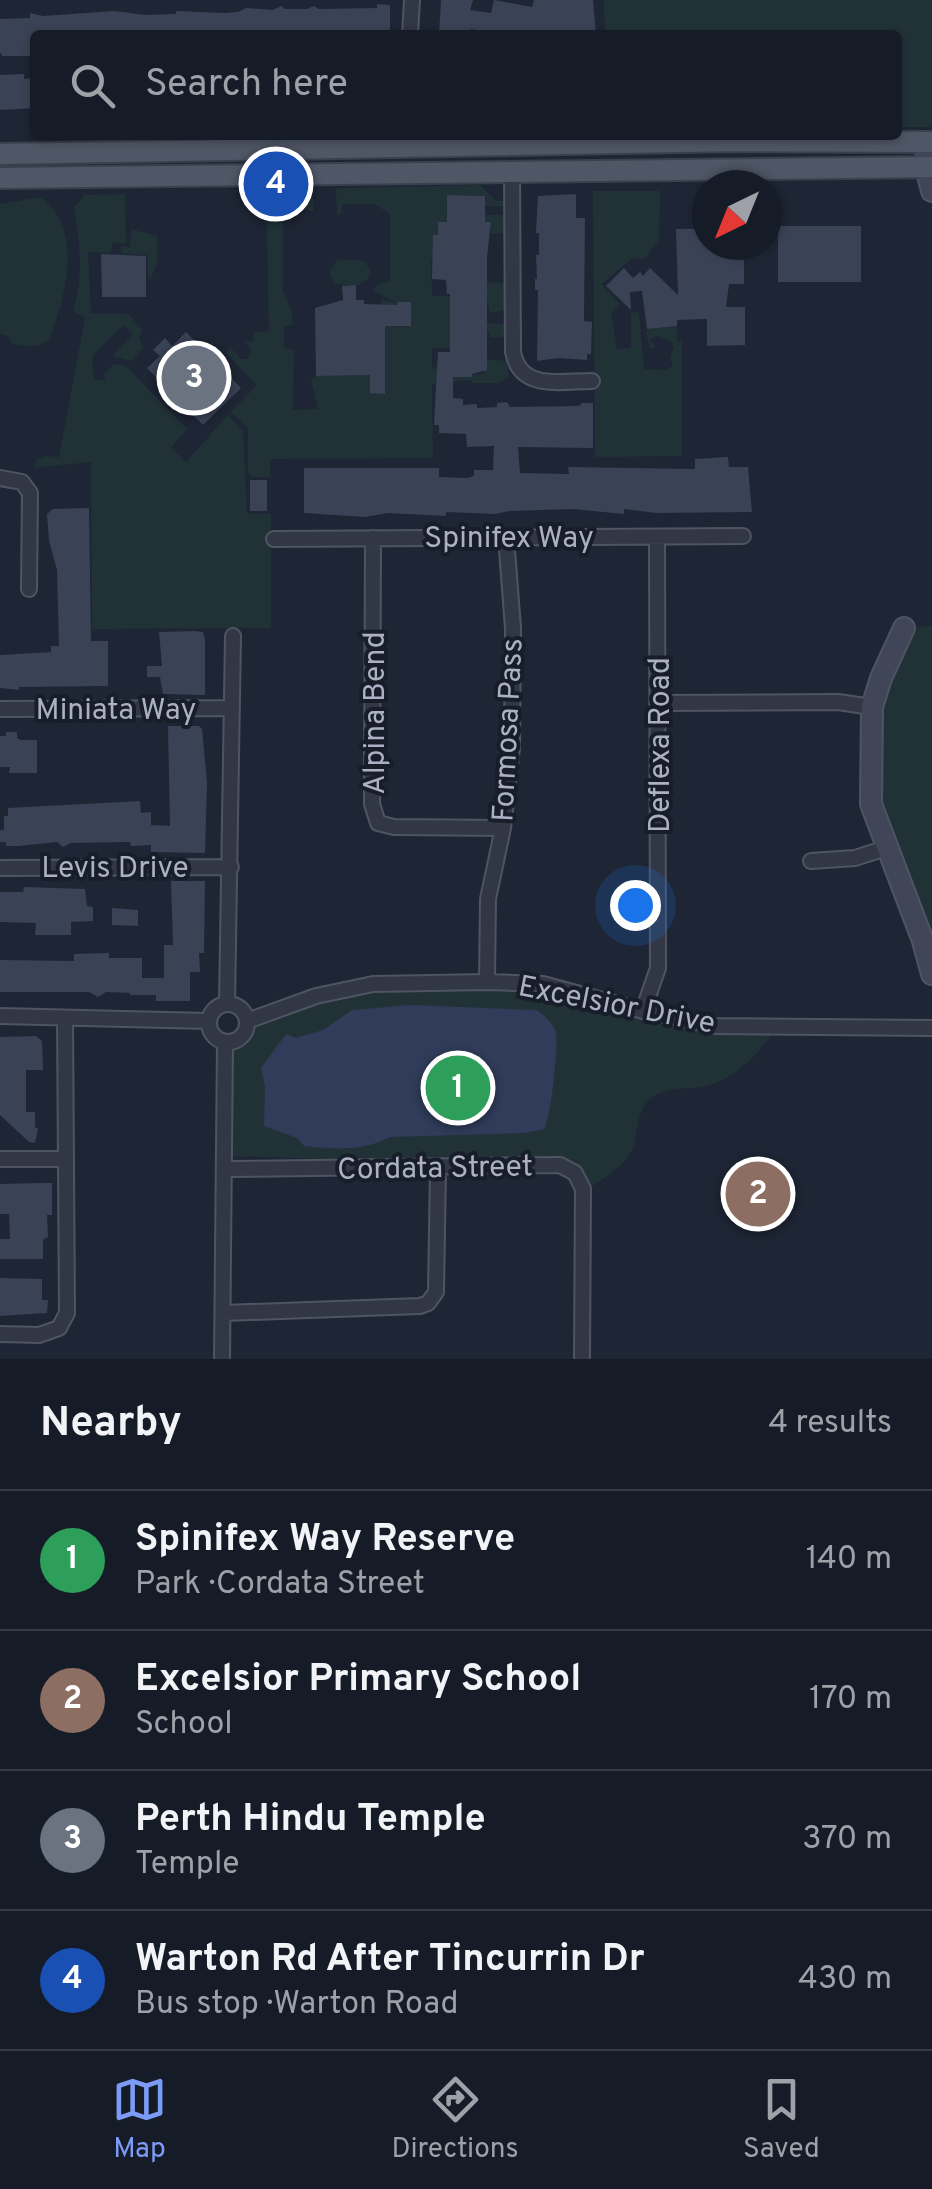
<!DOCTYPE html>
<html lang="en">
<head>
<meta charset="utf-8">
<style>
	:root { --surface:#161c27; --page:#1f252f; --text:#f1f3f6; --muted:#9ea1a7; --line:#353a44; --accent:#7c9bf7 }
	body { margin:0; font-family:Overpass,sans-serif; background:var(--page); color:var(--text) }
	.compass { position:absolute; left:692px; top:170px; width:90px; height:90px; border-radius:50%; background:var(--surface); box-shadow:0 2px 8px #0004; rotate:223deg }
	.you { position:absolute; left:635px; top:905px; width:35px; height:35px; margin:-25px; border:8px solid #fff; border-radius:50%; background:#1a73e8; box-shadow:0 0 0 15px #1a73e833 }
	.badge { display:grid; place-items:center; width:65px; height:65px; border-radius:50%; background:var(--accent); color:#fff; font-size:32px; font-weight:700 }
	.pin { position:absolute; translate:-50% -50%; border:5px solid #fff; box-shadow:0 2px 10px #0006 }
	.list { margin:0; padding:0; list-style:none }
	h2 { display:flex; justify-content:space-between; align-items:center; height:130px; margin:0; padding:0 40px; font-size:42px }
	h2 small { font-size:32px; font-weight:400; color:var(--muted) }
	.list li { display:grid; grid-template-columns:65px 1fr auto; gap:30px; align-items:center; box-sizing:border-box; height:140px; padding:0 40px; border-top:2px solid var(--line) }
	.list b { display:block; font-size:38px; white-space:nowrap }
	.list p { margin:0; font-size:32px; white-space:nowrap; color:var(--muted) }
	.list em { font-size:32px; font-style:normal; color:var(--muted) }
	.icon { flex:none; width:55px; height:55px; fill:none; stroke:currentColor; stroke-width:2; stroke-linecap:round; stroke-linejoin:round }
	.map { position:relative; flex:none; width:932px; height:1359px; overflow:hidden }
	.search { position:absolute; background:var(--surface); box-shadow:0 2px 8px #0004; left:30px; right:30px; top:30px; height:110px; display:flex; align-items:center; gap:25px; box-sizing:border-box; padding:0 35px; border-radius:10px; color:var(--muted); font-size:38px }
	.sheet { height:690px; background:var(--surface) }
	nav { display:flex; justify-content:space-around; align-items:center; box-sizing:border-box; height:140px; border-top:2px solid var(--line); background:var(--surface); font-size:28px; color:var(--muted) }
	nav a { display:grid; justify-items:center; gap:5px }
	nav .on { color:var(--accent) }
	.map>svg:first-child { display:block }
	.green { fill:#213237 }
	.water { fill:#303c5a }
	.building { fill:#3a4255 }
	.lines { fill:none; stroke-linecap:round; stroke-linejoin:round }
	.street-casing { stroke:#4f5463; stroke-width:18 }
	.secondary-casing { stroke:#4f5463; stroke-width:24 }
	.primary-casing { stroke:#3b404e; stroke-width:24 }
	.street { stroke:#323745; stroke-width:14 }
	.secondary { stroke:#404658; stroke-width:20 }
	.primary { stroke:#4f5665; stroke-width:20 }
	.labels { text-anchor:middle; stroke-width:8; stroke-linejoin:round; paint-order:stroke }
	.street-label { font-size:30px; fill:#abb1c3; stroke:#171d29 }
</style>
</head>
<body>
<div class="map">
<svg width="932" height="1359" viewBox="0 0 932 1359">
	<rect width="100%" height="100%" fill="#1e2534"/>
	<path class="green" d="M604,0H932V127H897V35H605Z
		M480,185L496,201H505V206H485L486,196L447,195L485,215H501L506,219L505,233L491,234L490,222H439L438,235H433L438,260L431,261L432,296H476L483,282L507,283L506,310L490,313L487,299L450,300V321L506,324L507,336L491,338L485,325L459,348H432V369L438,366C456,377 468,377 484,373V359L507,361L509,377L499,383H473L471,380L432,384L433,458L270,459V477H252L248,472V428L231,412L257,385L226,353L231,348L241,359H248L251,350L245,342H254V333L269,331L266,193L308,192L314,200L313,213L308,210H290L283,216V291L291,310L293,325L284,326V348L294,350L293,410L318,409L311,380L316,376L370,375V393H384L381,299L396,303L395,327L411,326V303H397L373,290L381,282H390V214L374,204H343L341,214L337,215L336,188Z
		M593,191H660L659,240L644,259L633,258L601,284L620,304L611,313L617,349L631,348V313L639,312L644,369L664,370L673,366L670,357L674,347L671,342L657,336L650,340L655,348H650L646,332L649,329L677,326V341L682,342V456L595,457Z
		M125,194L126,243H113L110,253L88,252L91,313L128,314L142,329L139,338L143,348L131,361L112,356L133,334L124,325L92,356L94,380H105L104,373L114,364L126,366L187,429L171,448L186,462L228,415L243,430L247,514H271V628L92,629L91,462L35,468L36,459L46,456L59,457L85,318L73,311C84,274 80,245 74,207L85,195Z
		M41,197C83,230 67,293 50,337C40,350 28,346 13,344L8,336L0,334V204Z
		M131,229L157,236V263L151,278L148,277L147,255L121,253V246L130,247Z
		M338,259L364,261L371,271L369,278L357,286L334,284L329,271Z
		M932,626V931L882,806L880,774L881,714L892,679L918,627Z
		M372,987L547,988L582,1008L617,1016L771,1036C755,1057 735,1078 710,1085C689,1091 666,1084 649,1100C637,1112 638,1129 634,1144C628,1165 606,1177 589,1188L578,1167L568,1159L396,1161L227,1156L228,1056L262,1018Z"/>
	<path class="water" d="M410,1005L536,1010C545,1016 554,1023 556,1034C558,1049 551,1118 544,1129L524,1133L390,1137C362,1152 336,1149 304,1146L297,1138L264,1126L265,1086L261,1068L286,1034L296,1038L323,1030L352,1010Z"/>
	<path class="building" d="M441,0H473L470,10L491,13L494,0L532,7L534,0H593L596,33L536,35L514,31L513,35H496L471,29L470,35H439Z
		M377,4L390,5V35H35V56H2L0,52V19L30,18V13L43,16L115,11L146,15L176,14V11L224,13L238,12L246,8L273,10L281,6L285,9H307L314,6L319,9L377,8Z
		M24,74V79L35,78V108L0,110V75Z
		M576,194V218H585L584,321L592,322L591,354H587V360L558,358L537,361L538,290H535V279H537L536,255H539V233H536L538,196Z
		M447,195L485,196V222H491L487,257V370L472,374V377H453V398L463,399V405L477,404V408L497,407V403L507,402L510,407L579,406L582,403H593V448L518,447L520,473L569,474L568,467L695,469V459L728,457L729,467H748L752,512L656,513L624,509V514L573,509L509,511L495,514L446,512V516L388,513L365,517L304,513V468H439V477L467,478L474,476V470H493L494,446L467,447L466,434L439,433V425H434L438,352H450V294H447L446,280L432,279L433,235H438V222H447Z
		M778,226H861V282H778Z
		M676,229H707V245H744V284H729L726,307H745V345L707,346V319L677,320V326L647,329L642,291L630,292L631,310L606,286L624,268L633,278L640,272L643,276L650,268L678,295Z
		M101,254L146,256V297H102Z
		M356,285V300H364V304L397,305V302H411V326H385V394L370,393V375L316,376L315,308L343,300L342,286Z
		M186,332L241,388L203,425L147,368L160,356L153,350L165,338L172,346Z
		M250,480H267V511H250Z
		M89,508L91,641H108V686L19,687V690L0,688V655L51,652V646H59L57,570L49,541L47,514L53,509Z
		M195,631L203,632L205,640V695L163,694L160,677H147V666H162L159,632Z
		M168,726H199L202,729L207,783L205,853L151,852V845L131,846L130,842L71,843L63,847L57,842L19,846H6V842H0V830H4V816H8V808L140,801L141,813L151,812V825L170,826Z
		M6,732H17V738L21,740H37V773H9L10,767H0V736H6Z
		M171,881H205L204,953H199L200,972H190V1001H156V995H130V993L106,992L98,997L89,992H0V960L74,961V954L109,953V958H142V978H164V945H173Z
		M24,887L85,889L87,906L93,907V921L71,922V935H35L36,923L0,922V892H23Z
		M112,908L138,910V926L112,925Z
		M36,1036L42,1041L43,1070H26V1112H35V1127L38,1129L35,1143L29,1142L0,1115V1037Z
		M40,1183H52V1215H47L48,1237L43,1240V1259H0V1239H10L9,1214H0V1184Z
		M0,1278L42,1279V1300H48L47,1313L0,1316Z"/>
	<g class="lines">
		<defs>
			<path id="street" d="M410,35L412,0
				M512,170L513,352C520,391 561,381 592,381
				M0,478L22,482L30,493L29,589
				M373,538L372,804L378,823L394,827L503,828
				M274,539L743,536
				M659,703L838,702L872,707
				M0,709L232,708
				M811,861L855,858L886,848
				M0,868L231,867
				M487,982L488,899L503,828L512,748L513,628L506,537
				M209 1023a19 19 0 1 1 38 0a19 19 0 1 1-38 0Z
				M227,1004L233,636
				M643,1011L658,968L657,537
				M0,1016L208,1021
				M247,1021L316,996L373,984L487,982L543,984L643,1011L716,1026L932,1028
				M0,1159H66
				M225,1169L560,1165L575,1173L583,1189L582,1359
				M224,1313L420,1306L428,1303L436,1292L438,1168
				M0,1334L39,1335L59,1328L67,1313L65,1018
				M222,1359L225,1042"/>
			<path id="secondary" d="M927,142L926,167L932,191
				M904,628L881,678L872,707L871,804L923,941L932,974"/>
			<path id="primary" d="M0,154L735,141L932,142
				M0,178L932,167"/>
		</defs>
		<use href="#street" class="street-casing"/>
		<use href="#secondary" class="secondary-casing"/>
		<use href="#primary" class="primary-casing"/>
		<use href="#street" class="street"/>
		<use href="#secondary" class="secondary"/>
		<use href="#primary" class="primary"/>
	</g>
	<g class="labels">
		<g class="street-label">
			<text x="509" y="547">Spinifex Way</text>
			<text x="116" y="719">Miniata Way</text>
			<text transform="translate(374 713) rotate(-90)" y="10">Alpina Bend</text>
			<text transform="translate(507 730) rotate(-87)" y="10">Formosa Pass</text>
			<text transform="translate(659 745) rotate(-90)" y="10">Deflexa Road</text>
			<text x="115" y="877">Levis Drive</text>
			<text transform="translate(617 1004) rotate(11)" y="10">Excelsior Drive</text>
			<text transform="translate(435 1167) rotate(-1)" y="10">Cordata Street</text>
		</g>
	</g>
</svg>
<svg class="compass" viewBox="-18 -18 36 36"><path d="M0-13l5 13h-10z" fill="#e53935"/><path d="M0 13l5-13h-10z" fill="#9ea1a7"/></svg>
<div class="you"></div>
<div class="pin badge" style="left:458px;top:1088px;background:#2e9e5b">1</div>
<div class="pin badge" style="left:758px;top:1194px;background:#8d6e63">2</div>
<div class="pin badge" style="left:194px;top:378px;background:#6b7280">3</div>
<div class="pin badge" style="left:276px;top:184px;background:#1a4fb4">4</div>
<div class="search"><svg class="icon" aria-label="search" viewBox="0 0 24 24"><circle cx="10" cy="10" r="6"/><path d="M15 15l6 6"/></svg>Search here</div>
</div>
<section class="sheet">
<h2>Nearby<small>4 results</small></h2>
<ul class="list">
<li><span class="badge" style="background:#2e9e5b">1</span><div><b>Spinifex Way Reserve</b><p>Park · Cordata Street</p></div><em>140 m</em></li>
<li><span class="badge" style="background:#8d6e63">2</span><div><b>Excelsior Primary School</b><p>School</p></div><em>170 m</em></li>
<li><span class="badge" style="background:#6b7280">3</span><div><b>Perth Hindu Temple</b><p>Temple</p></div><em>370 m</em></li>
<li><span class="badge" style="background:#1a4fb4">4</span><div><b>Warton Rd After Tincurrin Dr</b><p>Bus stop · Warton Road</p></div><em>430 m</em></li>
</ul>
</section>
<nav>
<a class="on"><svg class="icon" aria-label="map" viewBox="0 0 24 24"><path d="M3 6l6-2 6 2 6-2v14l-6 2-6-2-6 2zM9 4v14M15 6v14"/></svg>Map</a>
<a><svg class="icon" aria-label="directions" viewBox="0 0 24 24"><path d="M12 3l9 9-9 9-9-9zM9 14v-3h6M13 9l2 2-2 2"/></svg>Directions</a>
<a><svg class="icon" aria-label="saved" viewBox="0 0 24 24"><path d="M7 4h10v16l-5-4-5 4z"/></svg>Saved</a>
</nav>
</body>
</html>
